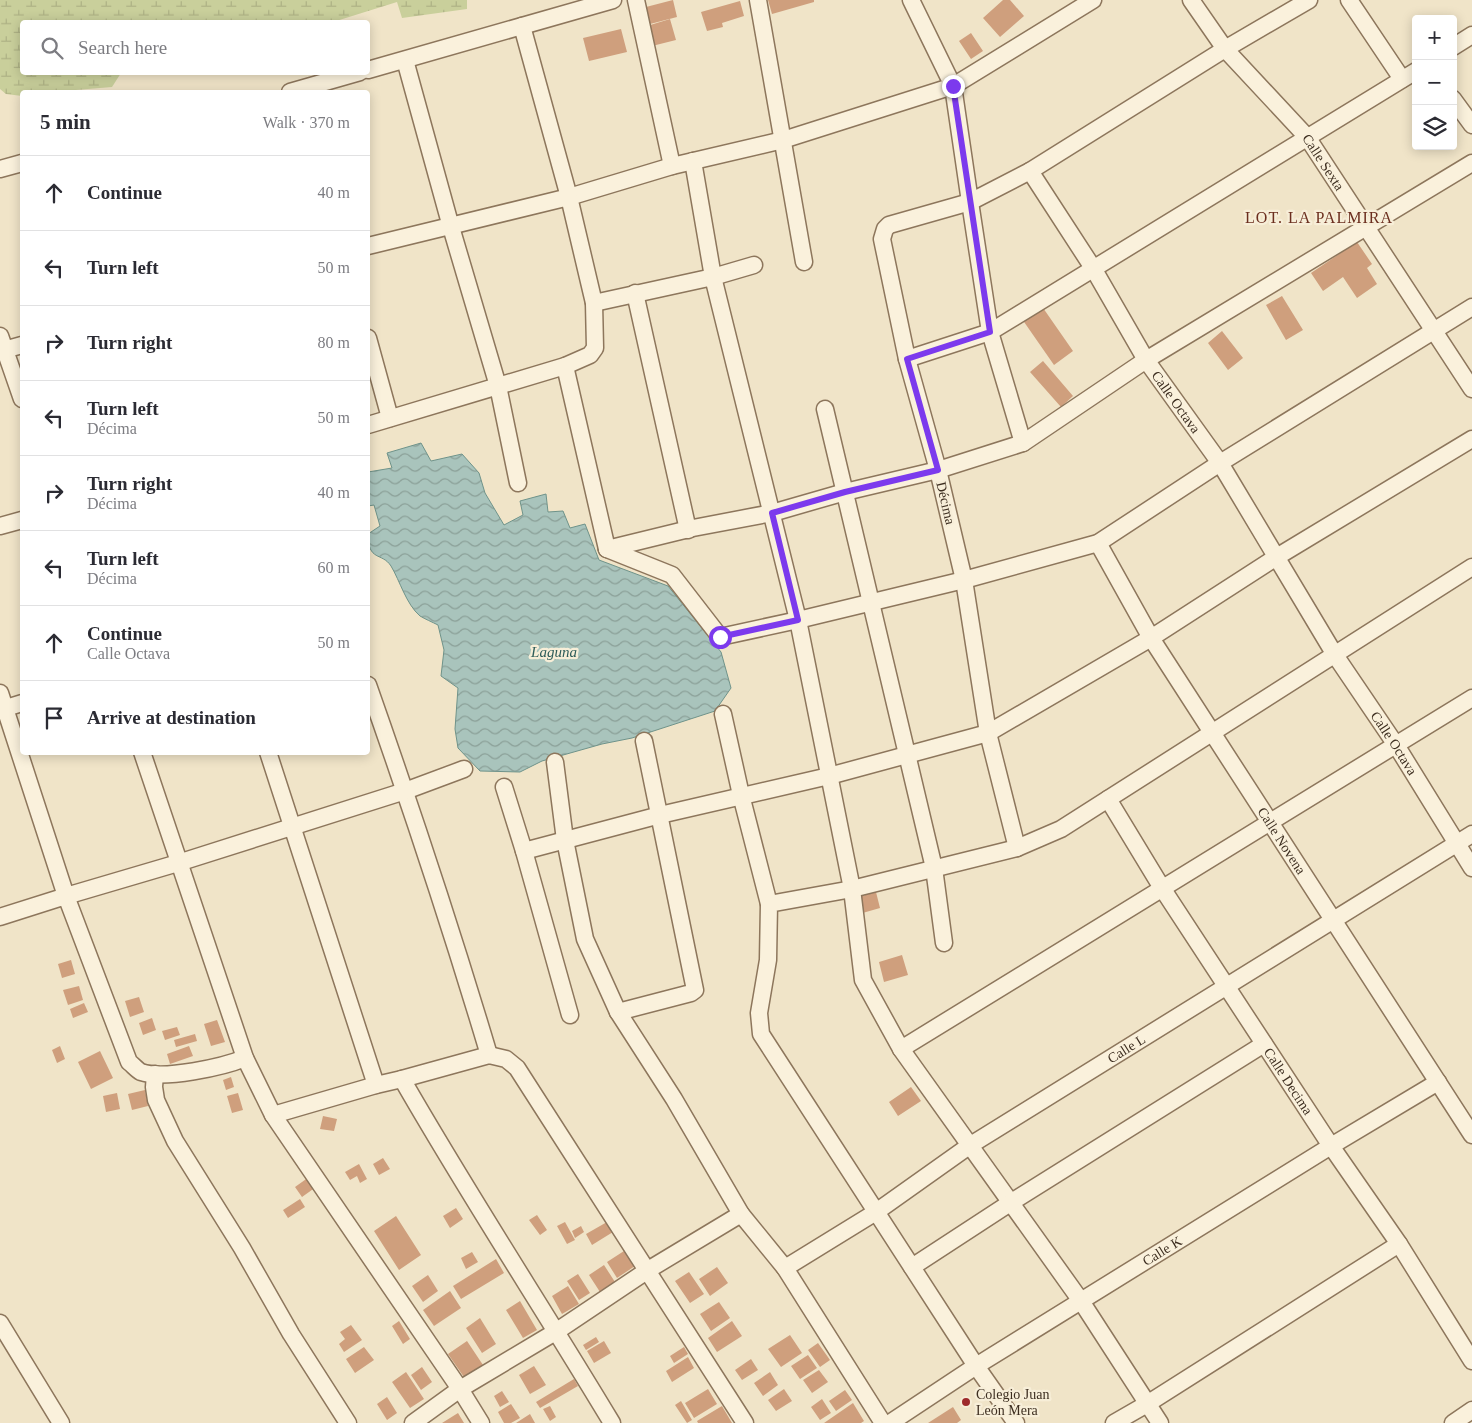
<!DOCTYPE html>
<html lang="en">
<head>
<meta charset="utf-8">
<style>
	:root { --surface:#fff; --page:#f2f2f3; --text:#2b2b33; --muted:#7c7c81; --line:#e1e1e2 }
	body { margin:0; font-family:"Times New Roman",serif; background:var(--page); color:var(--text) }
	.controls { position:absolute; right:15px; top:15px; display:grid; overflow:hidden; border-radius:5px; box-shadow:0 2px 12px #0003 }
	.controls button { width:45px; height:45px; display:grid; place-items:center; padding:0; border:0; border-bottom:1px solid var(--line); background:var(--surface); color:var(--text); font:25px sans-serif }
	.stop { position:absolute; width:15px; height:15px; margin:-11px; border:4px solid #7c3aed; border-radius:50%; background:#fff }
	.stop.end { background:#7c3aed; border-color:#fff; box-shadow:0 1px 5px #0008 }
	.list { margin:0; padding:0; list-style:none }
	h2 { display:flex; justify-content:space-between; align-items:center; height:65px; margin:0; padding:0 20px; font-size:21px }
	h2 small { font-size:16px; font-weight:400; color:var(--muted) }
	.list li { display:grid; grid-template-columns:32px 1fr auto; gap:15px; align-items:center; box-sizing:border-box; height:75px; padding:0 20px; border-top:1px solid var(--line) }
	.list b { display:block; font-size:19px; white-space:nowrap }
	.list p { margin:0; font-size:16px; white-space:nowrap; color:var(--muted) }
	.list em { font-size:16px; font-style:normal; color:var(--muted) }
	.icon { flex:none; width:28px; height:28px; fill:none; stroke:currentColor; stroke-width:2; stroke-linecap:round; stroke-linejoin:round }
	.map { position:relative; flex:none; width:1472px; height:1423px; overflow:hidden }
	.search { position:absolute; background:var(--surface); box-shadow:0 2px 12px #0003; left:20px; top:20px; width:350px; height:55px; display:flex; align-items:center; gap:12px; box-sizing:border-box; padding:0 18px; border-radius:5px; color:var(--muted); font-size:19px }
	.panel { position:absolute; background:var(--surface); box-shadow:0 2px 12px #0003; left:20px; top:90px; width:350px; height:665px; border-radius:5px }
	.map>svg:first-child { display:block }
	.wetland { fill:url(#wetland-marsh) }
	.water { fill:url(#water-waves); stroke:#6f938a }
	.building { fill:#cf9f7d }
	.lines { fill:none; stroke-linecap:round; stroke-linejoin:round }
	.street-casing { stroke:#8d765c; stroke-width:19 }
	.street { stroke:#faf1dc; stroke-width:16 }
	.route { stroke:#7c3aed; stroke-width:6 }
	.poi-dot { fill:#9e2a2b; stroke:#f7eed8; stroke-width:2 }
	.labels { text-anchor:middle; stroke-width:4.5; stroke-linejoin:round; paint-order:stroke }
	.street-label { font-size:14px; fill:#3d2e20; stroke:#f7eed8 }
	.poi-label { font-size:14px; fill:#3d2e20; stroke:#f7eed8; text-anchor:start }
	.water-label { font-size:15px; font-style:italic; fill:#2f5d5a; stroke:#f7eed8 }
	.quarter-label { font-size:16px; letter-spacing:1px; fill:#6b2e1e; stroke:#f7eed8 }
</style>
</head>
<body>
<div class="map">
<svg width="1472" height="1423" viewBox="0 0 1472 1423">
	<defs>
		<pattern id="wetland-marsh" width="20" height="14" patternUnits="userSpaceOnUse" patternTransform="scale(1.25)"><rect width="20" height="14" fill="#c9cf9b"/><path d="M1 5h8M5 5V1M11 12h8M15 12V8" fill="none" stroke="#aeb285"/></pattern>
		<pattern id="water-waves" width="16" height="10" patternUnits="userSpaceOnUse" patternTransform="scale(1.25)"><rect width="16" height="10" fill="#a9c4bc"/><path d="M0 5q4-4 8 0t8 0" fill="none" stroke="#8ba098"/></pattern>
	</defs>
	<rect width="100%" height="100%" fill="#f0e4c8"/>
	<path class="wetland" d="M0,0H467V9L402,18L397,2L333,22H22V72L121,73L112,87L52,92H22V96L6,94L0,89Z"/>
	<path class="water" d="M421,443L431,461L462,454L479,473L485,493L504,525L523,515L520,501L546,494L548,512L563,511L570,528L585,524L599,560L668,586L721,652L731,688L715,711L632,738L602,744L542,761L520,772L480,771L458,748L455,729L458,688L441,676L444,650L438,625C432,622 425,619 420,616C406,604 400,581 391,566C382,552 368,562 368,534L380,526L374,505L368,506V472L392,468L387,453Z"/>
	<path class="building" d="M673,0L677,17L650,24L646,7Z
		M768,0H814V2L772,14Z
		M1003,0H1010L1024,16L1000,37L983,18Z
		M740,1L744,16L722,23L723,27L707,31L701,12Z
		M670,19L676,40L652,46L647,26Z
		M621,29L627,52L589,61L583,38Z
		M971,33L983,51L971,59L959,41Z
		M1357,242L1372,264L1367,268L1377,284L1357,298L1343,277L1323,291L1311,273Z
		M1282,296L1303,330L1286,340L1266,305Z
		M1041,305L1073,351L1054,365L1022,319Z
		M1222,331L1243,358L1228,370L1208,343Z
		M1043,361L1073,396L1061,407L1030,372Z
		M876,892L880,908L859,914L855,898Z
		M902,955L908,975L884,982L879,962Z
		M71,960L75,974L62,978L58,964Z
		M79,986L83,1000L68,1005L63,990Z
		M139,997L144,1012L130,1017L125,1001Z
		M84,1003L88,1012L73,1018L70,1009Z
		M152,1018L156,1030L143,1035L139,1023Z
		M217,1020L225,1042L211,1046L204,1024Z
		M177,1027L180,1035L165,1040L162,1031Z
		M195,1034L197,1041L176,1047L174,1040Z
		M60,1046L65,1059L57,1063L52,1050Z
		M189,1046L193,1056L170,1064L167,1054Z
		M100,1051L113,1078L91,1089L78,1062Z
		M231,1077L234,1087L226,1090L223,1080Z
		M911,1087L921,1101L898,1116L889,1102Z
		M145,1090L148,1106L132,1110L128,1094Z
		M117,1093L120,1109L106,1112L103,1096Z
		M238,1093L243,1110L232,1113L227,1096Z
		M323,1116L337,1119L334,1131L320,1129Z
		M383,1158L390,1169L379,1175L373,1164Z
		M359,1164L367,1179L360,1183L357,1176L350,1180L345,1172Z
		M309,1177L316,1187L302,1197L295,1187Z
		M300,1199L305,1207L288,1218L283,1210Z
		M456,1208L463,1219L450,1228L443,1216Z
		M537,1215L547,1230L540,1235L529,1220Z
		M396,1216L421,1255L399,1270L374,1231Z
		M565,1222L575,1240L567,1244L557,1226Z
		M607,1222L613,1232L592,1245L586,1234Z
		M581,1226L584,1232L575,1238L572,1231Z
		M624,1251L635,1266L617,1278L607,1262Z
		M472,1252L478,1262L466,1269L461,1258Z
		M496,1259L504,1273L461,1299L453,1286Z
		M604,1265L615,1282L600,1292L589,1275Z
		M717,1267L728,1283L710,1296L699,1279Z
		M689,1272L704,1294L690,1303L675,1281Z
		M578,1274L590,1293L579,1300L567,1281Z
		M428,1275L438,1291L423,1302L412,1286Z
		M568,1286L579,1304L562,1314L552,1296Z
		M450,1291L461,1308L434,1326L423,1310Z
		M520,1301L537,1330L523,1338L506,1310Z
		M719,1302L730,1318L711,1331L700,1314Z
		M480,1318L496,1344L482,1353L466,1328Z
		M399,1321L410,1339L403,1344L392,1326Z
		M732,1321L742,1336L717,1352L708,1338Z
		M351,1325L362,1340L344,1352L339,1344L345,1339L340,1332Z
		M790,1335L802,1353L781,1367L768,1349Z
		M596,1337L599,1342L586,1350L583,1345Z
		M467,1341L485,1368L466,1380L448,1354Z
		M604,1341L611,1353L594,1363L587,1351Z
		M818,1343L830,1360L820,1367L808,1350Z
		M364,1347L374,1360L355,1373L346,1359Z
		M684,1347L688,1354L674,1363L670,1356Z
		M808,1355L817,1368L800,1379L791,1366Z
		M688,1357L694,1368L672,1382L666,1371Z
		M751,1359L758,1370L742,1380L735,1370Z
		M534,1366L546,1385L530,1394L519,1375Z
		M422,1367L432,1382L421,1390L411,1375Z
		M819,1370L828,1382L812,1393L803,1380Z
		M406,1372L424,1399L410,1408L392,1382Z
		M770,1372L778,1385L763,1396L754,1383Z
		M574,1379L578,1386L540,1408L536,1402Z
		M708,1389L717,1404L694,1418L685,1403Z
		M784,1389L792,1401L776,1411L768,1400Z
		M845,1390L852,1400L836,1411L829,1401Z
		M502,1391L509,1402L500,1407L494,1396Z
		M387,1397L397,1413L387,1420L377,1404Z
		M822,1399L831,1413L820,1420L811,1407Z
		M681,1401L692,1420L687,1423L675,1405Z
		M853,1403L864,1421L861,1423H824Z
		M511,1404L520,1418L511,1423H504L498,1412Z
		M550,1406L556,1417L550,1421L543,1409Z
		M722,1406L732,1423H698L697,1421Z
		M953,1407L961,1420L957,1423H928Z
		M458,1413L464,1423H442Z
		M530,1414L535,1423H516Z"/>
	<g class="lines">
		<defs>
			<g id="street">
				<path d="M636,0L672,166"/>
				<path d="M758,0L804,262"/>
				<path id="s1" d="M911,0L953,86L970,202L1030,171L1093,268L1146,360L1220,463L1335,655L1396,745L1472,868"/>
				<path id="s2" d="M1191,0L1225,49L1307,137L1472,389"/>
				<path d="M1349,0L1402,79"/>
				<path d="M1453,47L1472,35"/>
				<path d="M405,60L451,227L498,386L518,483"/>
				<path d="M368,70L613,0"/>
				<path d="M290,92L360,72"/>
				<path d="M1453,99L1472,125"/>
				<path d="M693,161L713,277L798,620L852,889L863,980L901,1049L1081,1301L1160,1423"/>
				<path d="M0,169L22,163"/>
				<path d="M1030,171L1225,49L1309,0"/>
				<path d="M368,246L569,197L672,166L783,140L953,86L1093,0"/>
				<path d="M635,293L688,530"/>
				<path d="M594,303L713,277L754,265"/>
				<path d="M0,336L22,399"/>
				<path d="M368,338L390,418"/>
				<path d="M0,351L22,345"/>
				<path d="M907,359L990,332L1416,71"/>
				<path d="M565,366L607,549"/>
				<path d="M825,409L934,868L944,943"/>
				<path d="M368,425L565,366L590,355L595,348L594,303L569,197L522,26"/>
				<path d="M0,526L22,520"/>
				<path id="s3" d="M1098,543L1151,638L1472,1135"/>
				<path d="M607,549L672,575L720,637L798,620L964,580L1098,543L1220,463L1472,307"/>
				<path d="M607,549L693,528L772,513L845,492L938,470L1023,443L1146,360L1472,163"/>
				<path d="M368,685C411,807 452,931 489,1055"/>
				<path d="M0,693L66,896L178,863L405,791L464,769"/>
				<path d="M0,710L22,703"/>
				<path d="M723,714L741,795L769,904"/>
				<path d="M142,752L245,1058L273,1115L460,1389L481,1423"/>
				<path d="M268,752L376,1085"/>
				<path d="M555,762L565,840L585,939L618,1012L674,1099L741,1214L785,1268L883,1423"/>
				<path d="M504,787L524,851L570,1015"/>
				<path id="s4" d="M1108,799L1162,888L1331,1146L1399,1244L1472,1361"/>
				<path d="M1017,848L988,733L964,580L938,470L907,359L882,239L885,229L889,225L970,202L990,332L1023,443"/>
				<path d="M524,851L660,815L829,776L988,733L1151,638L1275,558L1472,439"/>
				<path d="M0,917L66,896L129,1062C133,1065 137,1070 141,1072C164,1080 223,1067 245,1058"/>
				<path d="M618,1012L691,993L695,990L644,741"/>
				<path d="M901,1049L1472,698"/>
				<path d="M155,1074L154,1087L156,1100L175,1141L242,1248L291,1334L348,1423"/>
				<path d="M273,1115L376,1085L402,1079"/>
				<path d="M912,1267L1010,1203L1264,1044"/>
				<path id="s5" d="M785,1268L876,1212L969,1146L1472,834"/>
				<path d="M0,1323L61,1423"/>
				<path d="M413,1423L460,1389L557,1331L648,1270L741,1214"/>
				<path d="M612,1423C543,1308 469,1196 402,1079L489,1055L506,1059L517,1068L745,1423"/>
				<path id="s6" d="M890,1423L976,1366L1331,1146L1438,1082"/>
				<path d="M1016,1423L976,1366L761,1034L759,1013L768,960L769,904L852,889L1017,848L1061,829L1472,567"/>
				<path d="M1114,1423L1147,1404L1399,1244"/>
				<path d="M1453,1423L1472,1410"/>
			</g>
		</defs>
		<use href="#street" class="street-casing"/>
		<use href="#street" class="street"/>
	</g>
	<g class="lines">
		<path class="route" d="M720,637L798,620L772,513L845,492L938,470L907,359L990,332L953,86"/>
	</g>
	<circle class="poi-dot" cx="966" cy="1402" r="5"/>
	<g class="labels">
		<g class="street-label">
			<text dy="5" stroke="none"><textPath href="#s2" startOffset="210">Calle Sexta</textPath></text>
			<text dy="5" stroke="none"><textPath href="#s1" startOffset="554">Calle Octava</textPath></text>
			<text transform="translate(946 503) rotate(77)" y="5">Décima</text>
			<text dy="5" stroke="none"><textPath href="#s1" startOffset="959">Calle Octava</textPath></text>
			<text dy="5" stroke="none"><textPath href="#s3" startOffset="350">Calle Novena</textPath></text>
			<text dy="5" stroke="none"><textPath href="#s5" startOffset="406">Calle L</textPath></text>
			<text dy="5" stroke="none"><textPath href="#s4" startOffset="335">Calle Decima</textPath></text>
			<text dy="5" stroke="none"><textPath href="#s6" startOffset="322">Calle K</textPath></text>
		</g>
		<g class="poi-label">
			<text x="976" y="1399">Colegio Juan<tspan x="976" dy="16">León Mera</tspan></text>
		</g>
		<g class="water-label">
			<text x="554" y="657">Laguna</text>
		</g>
		<g class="quarter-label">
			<text x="1319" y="223">LOT. LA PALMIRA</text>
		</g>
	</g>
</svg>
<div class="controls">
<button>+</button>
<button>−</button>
<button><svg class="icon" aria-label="layers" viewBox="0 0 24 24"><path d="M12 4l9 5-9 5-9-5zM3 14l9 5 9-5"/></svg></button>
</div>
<div class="stop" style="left:720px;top:637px"></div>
<div class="stop end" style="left:953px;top:86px"></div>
<div class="search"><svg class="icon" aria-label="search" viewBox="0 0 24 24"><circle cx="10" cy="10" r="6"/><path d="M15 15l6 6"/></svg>Search here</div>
<section class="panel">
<h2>5 min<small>Walk · 370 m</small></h2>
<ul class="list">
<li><svg class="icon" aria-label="ahead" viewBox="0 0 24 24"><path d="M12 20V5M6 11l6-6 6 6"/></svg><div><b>Continue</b></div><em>40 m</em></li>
<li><svg class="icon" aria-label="left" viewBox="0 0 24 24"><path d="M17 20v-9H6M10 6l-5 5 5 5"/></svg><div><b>Turn left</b></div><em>50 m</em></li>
<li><svg class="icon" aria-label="right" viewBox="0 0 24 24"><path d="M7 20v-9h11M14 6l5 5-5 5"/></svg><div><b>Turn right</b></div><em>80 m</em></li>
<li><svg class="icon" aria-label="left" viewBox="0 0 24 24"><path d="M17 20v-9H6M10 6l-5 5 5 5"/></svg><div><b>Turn left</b><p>Décima</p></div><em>50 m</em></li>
<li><svg class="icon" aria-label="right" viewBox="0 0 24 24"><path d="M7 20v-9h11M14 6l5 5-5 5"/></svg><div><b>Turn right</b><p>Décima</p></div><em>40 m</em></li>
<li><svg class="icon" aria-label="left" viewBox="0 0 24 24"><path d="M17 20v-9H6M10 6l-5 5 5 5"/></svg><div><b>Turn left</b><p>Décima</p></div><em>60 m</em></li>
<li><svg class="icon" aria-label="ahead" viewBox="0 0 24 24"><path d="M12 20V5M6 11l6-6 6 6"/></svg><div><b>Continue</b><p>Calle Octava</p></div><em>50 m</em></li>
<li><svg class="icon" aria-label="arrive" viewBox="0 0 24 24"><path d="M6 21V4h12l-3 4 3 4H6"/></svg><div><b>Arrive at destination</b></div></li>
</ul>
</section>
</div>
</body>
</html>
